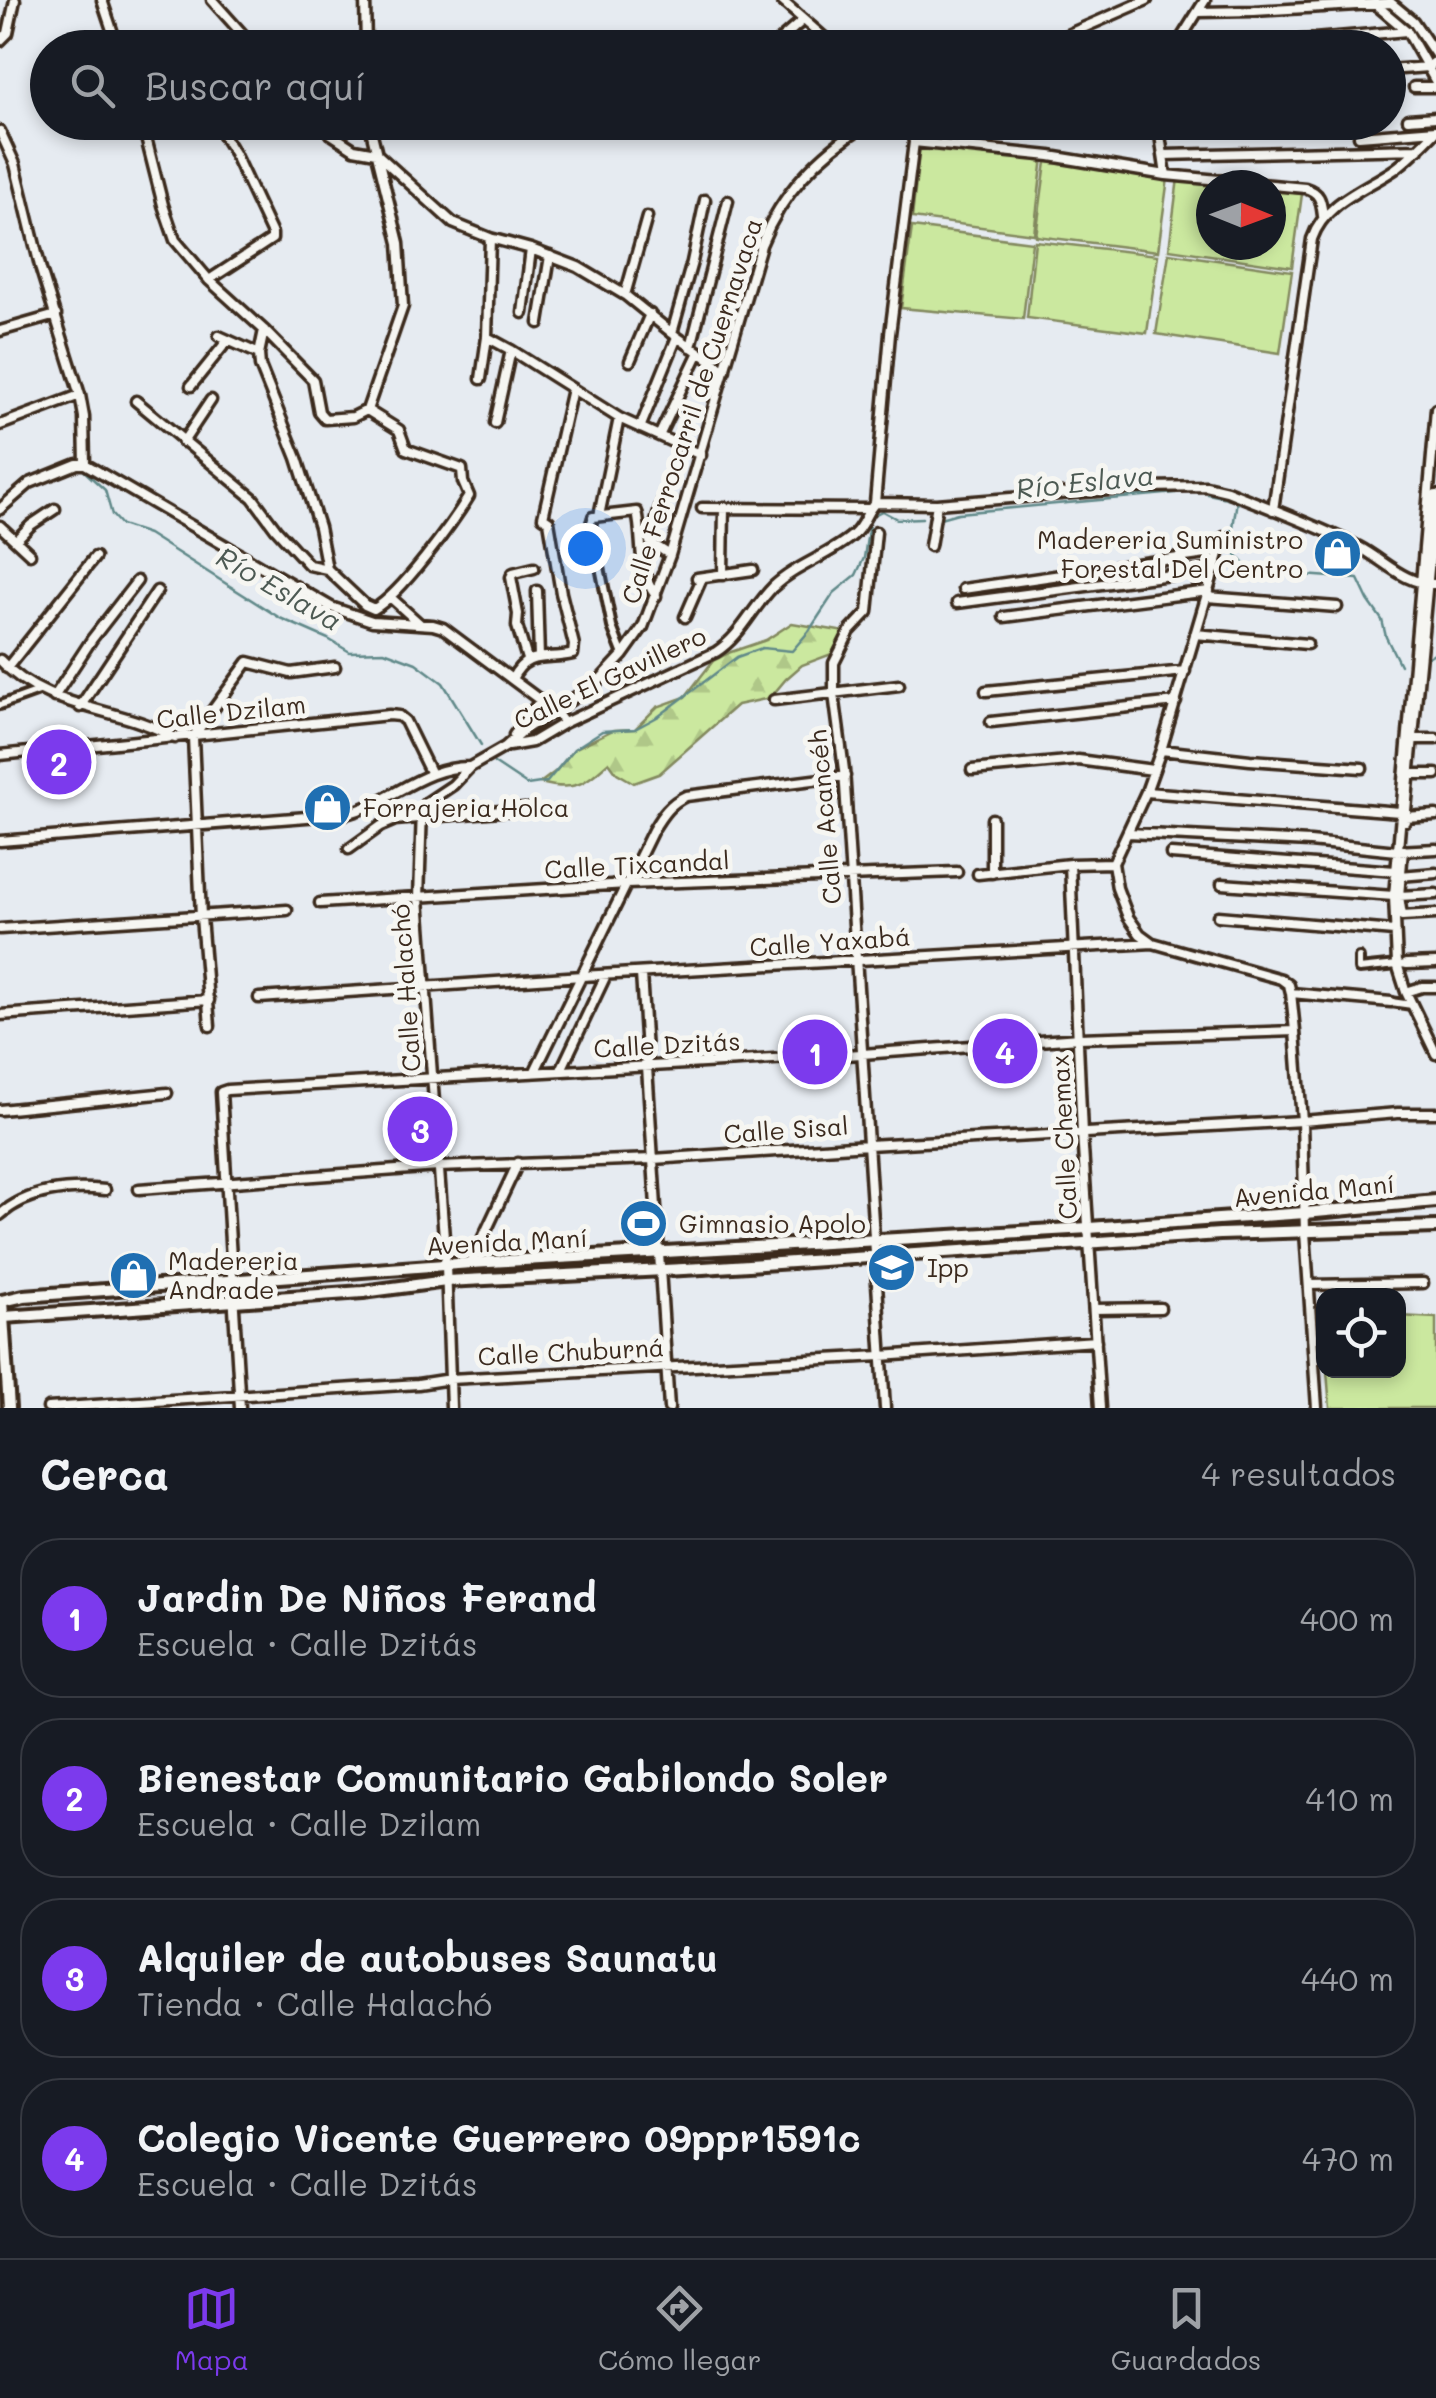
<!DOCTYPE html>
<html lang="es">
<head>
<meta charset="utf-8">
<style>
	:root { --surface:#171b24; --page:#20242c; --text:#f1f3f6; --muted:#9ea1a6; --line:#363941; --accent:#7c3aed }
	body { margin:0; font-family:Mali,sans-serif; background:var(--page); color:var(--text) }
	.controls { position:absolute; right:30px; bottom:30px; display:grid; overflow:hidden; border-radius:20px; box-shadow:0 5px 15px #0003 }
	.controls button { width:90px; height:90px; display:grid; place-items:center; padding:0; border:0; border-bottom:2px solid var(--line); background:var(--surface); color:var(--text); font:50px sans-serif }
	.compass { position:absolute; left:1196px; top:170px; width:90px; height:90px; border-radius:50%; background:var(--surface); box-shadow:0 5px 15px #0003; rotate:91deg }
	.you { position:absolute; left:585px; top:548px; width:35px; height:35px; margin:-25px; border:8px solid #fff; border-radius:50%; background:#1a73e8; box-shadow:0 0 0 15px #1a73e833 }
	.badge { display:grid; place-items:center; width:65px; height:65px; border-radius:50%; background:var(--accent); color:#fff; font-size:32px; font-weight:700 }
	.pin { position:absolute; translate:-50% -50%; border:5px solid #fff; box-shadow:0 2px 10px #0006 }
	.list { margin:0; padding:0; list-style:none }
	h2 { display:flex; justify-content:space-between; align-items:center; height:130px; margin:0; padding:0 40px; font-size:42px }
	h2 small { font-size:32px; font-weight:400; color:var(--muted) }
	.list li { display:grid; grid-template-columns:65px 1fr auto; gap:30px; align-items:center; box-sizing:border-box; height:160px; margin:0 20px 20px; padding:0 20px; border:2px solid var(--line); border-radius:40px }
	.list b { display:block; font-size:38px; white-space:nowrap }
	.list p { margin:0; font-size:32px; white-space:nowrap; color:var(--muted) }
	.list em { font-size:32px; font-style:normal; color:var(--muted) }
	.icon { flex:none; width:55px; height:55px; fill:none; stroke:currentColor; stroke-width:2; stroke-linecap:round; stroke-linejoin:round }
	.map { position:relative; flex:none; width:1436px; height:1408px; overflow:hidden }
	.search { position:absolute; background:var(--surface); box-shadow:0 5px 15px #0003; left:30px; right:30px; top:30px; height:110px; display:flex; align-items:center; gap:25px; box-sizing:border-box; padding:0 35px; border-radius:55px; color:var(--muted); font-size:38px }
	.sheet { height:850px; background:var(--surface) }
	nav { display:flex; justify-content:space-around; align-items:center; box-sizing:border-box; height:140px; border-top:2px solid var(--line); background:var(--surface); font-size:28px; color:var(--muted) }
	nav a { display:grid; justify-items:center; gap:5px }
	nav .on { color:var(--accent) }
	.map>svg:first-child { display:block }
	.green { fill:#cbe89f; stroke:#83895e; stroke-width:2.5 }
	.forest { fill:url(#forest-firs); stroke:#83895e; stroke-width:2.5 }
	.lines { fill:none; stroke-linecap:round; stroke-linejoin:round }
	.stream { stroke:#608989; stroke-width:2.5 }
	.pedestrian-casing { stroke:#3b2a1e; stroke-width:14 }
	.minor-casing { stroke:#3b2a1e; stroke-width:15 }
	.tertiary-casing { stroke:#3b2a1e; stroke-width:18 }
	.pedestrian { stroke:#f6f6f2; stroke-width:6 }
	.minor { stroke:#f6f6f2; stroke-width:8 }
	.tertiary { stroke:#f6f6f2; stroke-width:10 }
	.labels { text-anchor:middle; stroke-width:10; stroke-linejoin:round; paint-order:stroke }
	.street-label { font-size:25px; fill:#3b2a1e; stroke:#f6f6f2 }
	.poi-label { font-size:25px; fill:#3b2a1e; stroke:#f6f6f2; text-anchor:start }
	.water-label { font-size:28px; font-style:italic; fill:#4d5a53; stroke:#f6f6f2 }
</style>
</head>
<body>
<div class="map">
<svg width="1436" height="1408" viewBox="0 0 1436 1408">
	<defs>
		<pattern id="forest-firs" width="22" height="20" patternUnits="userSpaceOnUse" patternTransform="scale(2.5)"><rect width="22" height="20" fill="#cbe89f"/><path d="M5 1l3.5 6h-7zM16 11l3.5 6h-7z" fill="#afc788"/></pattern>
	</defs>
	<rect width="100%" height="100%" fill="#e6ebf1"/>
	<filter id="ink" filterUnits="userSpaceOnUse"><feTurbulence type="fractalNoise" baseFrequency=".01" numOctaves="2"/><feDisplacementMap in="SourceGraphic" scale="20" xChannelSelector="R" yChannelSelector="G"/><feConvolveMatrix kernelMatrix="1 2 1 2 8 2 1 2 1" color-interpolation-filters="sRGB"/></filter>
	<g filter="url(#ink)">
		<path class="green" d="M920,144L1043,157L1034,234L912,218Z
			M1046,162L1168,178L1158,251L1036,236Z
			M1178,178L1232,185H1211V245H1271V190L1302,194L1292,267L1169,249Z
			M912,227L1032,242L1023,319L901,308Z
			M1035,241L1158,255L1147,333L1027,318Z
			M1169,253L1292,271L1280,353L1156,334Z
			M1399,1316L1436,1318V1408H1330L1327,1371L1398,1370Z"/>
		<path class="forest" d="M792,623L845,632L837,652L802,665L786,679L770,698L737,705L659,774L634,783L617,773L609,762C583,785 575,792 540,783L556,771L574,749L613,730L635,729L657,707L685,697L713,661L731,652L766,640Z"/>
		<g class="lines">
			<path class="stream" d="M82,469L105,490L112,515L121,525L148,534L280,618L328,639L350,652L384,651L416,663L443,683L481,745
				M1208,494L1237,500L1230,548L1245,564L1276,573L1358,579L1368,600L1382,620L1386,637L1400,665
				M940,518L958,513L1176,493
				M1428,657L1436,652
				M494,763L527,785L547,782L574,749L602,731L635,729L659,716L737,657L762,648L792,651L809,631L834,593L856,575L864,558L870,517L882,511L897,519L922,518"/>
			<defs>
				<path id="pedestrian" d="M593,517L591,522L612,627L623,655
					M0,705L39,691
					M1359,958V969L1407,964
					M1391,1002L1412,1005"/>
				<path id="minor" d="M102,0L118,48
					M212,0L255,48
					M365,0L366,48
					M781,0L836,48
					M1390,2L1413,21L1436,55
					M1375,4L1407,31L1436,82
					M1199,12L1254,11L1391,3
					M0,41L8,33L15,0
					M1291,41L1407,31
					M771,48L803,20
					M1037,48L1147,0
					M1175,48L1205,0
					M1388,70L1428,67L1436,61
					M1414,87H1436
					M1408,119L1436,117
					M142,122L163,205L175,240L209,280
					M215,122L234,153L272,234V239L209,280L264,330L313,380L319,412L325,419L353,417L367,410L403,306L399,243L369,122
					M322,122L331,134L354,149L376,153L453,223L490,238L531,249L578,267L625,295L677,337L725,370
					M1054,122L1057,132
					M1111,122L1114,131L1139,122
					M1158,122L1166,175
					M0,131L15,164L41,270L80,395L84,417L85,464
					M1359,136L1436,130
					M914,142L1050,156L1166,175L1305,188C1321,193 1321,201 1323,216
					M1164,155L1419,149
					M625,295L647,217
					M523,313L531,249
					M539,323L550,256
					M264,330L259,354L260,366L297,458L319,527L327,569L365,605L374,609C401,594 452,524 469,496L463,482L462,469L406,449L399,430L367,410
					M0,331L56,315
					M672,333L692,262L705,200
					M219,336L259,354
					M487,337L511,350L619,418L701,455
					M691,347L728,201
					M630,361L650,314
					M481,379L487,337L490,238
					M191,386L228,340
					M136,401L253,498L276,529L309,565L327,569
					M1436,409L1394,896L1397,964L1406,992L1436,1054
					M495,423L511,350
					M0,425L80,395
					M640,428L677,337
					M659,436L699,352
					M183,442L211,400
					M662,502L650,542L670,555
					M875,503L890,334L914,142L910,123L912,122
					M702,508L869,509
					M0,509L30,483L77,464H85L331,607L372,621L433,625L443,628L556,712L564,723
					M1273,510L1312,239C1325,202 1364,190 1395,169C1410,158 1423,144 1436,131
					M599,516L619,418
					M593,517L637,512C644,541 636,570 656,596
					M0,526L30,554
					M876,532L868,612L850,631L834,663V694L844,770L885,1408
					M16,540L31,525L55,509
					M930,546L937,504
					M723,575L724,507
					M697,578L753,570
					M963,589L1220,552
					M537,591L539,658
					M390,597L420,624
					M1207,597L1337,607
					M957,603L1216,569
					M685,617L702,578
					M1004,617L1209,591
					M1195,634L1307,644
					M527,659L517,626L518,614L511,577L513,573L534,568
					M0,660C47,712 119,705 175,738
					M7,668L95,557
					M512,679C527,649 546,661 573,654L574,645L561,593L549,521L543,517L572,389
					M986,691L1185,671
					M54,697L92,639L137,581
					M774,700L899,685
					M80,707L157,591
					M991,722L1176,702
					M514,735L540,701
					M1412,739H1436
					M509,746L532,742L564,723L716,652C742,635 752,608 773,587C796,565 829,556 853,535C864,526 865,513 875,503L937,504L1147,487L1206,486L1227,491C1271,509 1316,525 1359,547C1384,560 1405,585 1436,584
					M1161,750L1250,760L1362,768
					M0,755L389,715L399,716L405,721L431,774
					M972,770L1078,760L1153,770
					M1409,774H1436
					M1146,792L1400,812
					M1405,817L1436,815
					M992,819V873
					M1405,821L1436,495
					M1128,833L1310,842L1397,851L1436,849
					M0,841L345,814C389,804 423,766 470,767
					M349,849L381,826L395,820L525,809
					M1403,850L1399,896L1402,916L1436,914
					M1171,854L1395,871
					M1070,864L1082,1133L1100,1408
					M978,874L1070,864L1113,863
					M1400,876L1436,873
					M1222,884L1394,896
					M1399,896L1436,894
					M320,903L627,884L957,872
					M1218,916L1394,931
					M0,929L287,910
					M1151,942L1140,934L1128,917L1117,888L1113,863L1146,792L1161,750L1224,537
					M1407,964L1436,963
					M641,974L669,1408
					M1406,992L1422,987H1436
					M1291,993L1391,1002
					M259,998L582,976L1153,943L1281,979L1289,985L1291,993L1295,1031L1302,1121L1305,1232L1317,1408
					M0,1015L209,1000
					M210,1026L201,917L193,737L248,662L291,673L335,667
					M561,1070L606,975
					M535,1071L653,830C662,815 670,803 686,796L845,776
					M0,1110L167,1093
					M139,1189L438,1167L653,1159L868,1145L1302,1121L1398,1113H1436
					M0,1215C28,1190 69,1186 105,1190
					M471,1263L518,1163
					M1309,1285L1423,1283
					M1094,1309L1160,1308
					M48,1408L418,1384L450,1379L881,1356L1096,1341
					M240,1408L221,1092L227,1090L862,1054L1079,1038L1295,1031
					M451,1408L446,1265L419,898L422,809L426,803L453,785L470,767L505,747L524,730L596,684L623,655L643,627L670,555L761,245C782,192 822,151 870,122"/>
				<path id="tertiary" d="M4,1317L363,1292L446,1281L703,1268L1220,1234L1436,1227
					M9,1408L2,1301L24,1296L471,1263L1089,1228L1305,1213L1436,1201"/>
			</defs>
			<use href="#pedestrian" class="pedestrian-casing"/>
			<use href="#minor" class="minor-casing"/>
			<use href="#tertiary" class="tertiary-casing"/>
			<use href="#pedestrian" class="pedestrian"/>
			<use href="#minor" class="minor"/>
			<use href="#tertiary" class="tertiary"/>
		</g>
	</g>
	<defs>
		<symbol id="shop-disc" viewBox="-11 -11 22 22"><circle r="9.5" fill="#1f6fb2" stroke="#f6f6f2"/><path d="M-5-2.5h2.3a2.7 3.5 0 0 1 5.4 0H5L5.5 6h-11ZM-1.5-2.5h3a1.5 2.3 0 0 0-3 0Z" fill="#fff"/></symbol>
		<symbol id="stadium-disc" viewBox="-11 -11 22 22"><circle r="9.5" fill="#1f6fb2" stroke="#f6f6f2"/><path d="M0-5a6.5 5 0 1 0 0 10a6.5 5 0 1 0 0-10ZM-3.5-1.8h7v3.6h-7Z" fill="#fff"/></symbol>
		<symbol id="school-disc" viewBox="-11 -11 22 22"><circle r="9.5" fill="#1f6fb2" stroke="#f6f6f2"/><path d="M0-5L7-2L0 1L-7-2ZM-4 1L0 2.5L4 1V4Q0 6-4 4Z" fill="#fff"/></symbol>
	</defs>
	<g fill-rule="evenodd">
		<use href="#shop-disc" x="1310" y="526" width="55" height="55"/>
		<use href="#shop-disc" x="300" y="780" width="55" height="55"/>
		<use href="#stadium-disc" x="616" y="1196" width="55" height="55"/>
		<use href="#school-disc" x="864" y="1240" width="55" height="55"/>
		<use href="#shop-disc" x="106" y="1248" width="55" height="55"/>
	</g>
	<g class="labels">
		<g class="street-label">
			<text transform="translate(692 411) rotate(-72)" y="9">Calle Ferrocarril de Cuernavaca</text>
			<text transform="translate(610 678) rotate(-25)" y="9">Calle El Gavillero</text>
			<text transform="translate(231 712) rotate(-6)" y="9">Calle Dzilam</text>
			<text transform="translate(825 817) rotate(-95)" y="9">Calle Acancéh</text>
			<text transform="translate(637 865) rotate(-3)" y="9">Calle Tixcandal</text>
			<text transform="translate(830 942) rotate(-4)" y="9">Calle Yaxabá</text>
			<text transform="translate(406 988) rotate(-94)" y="9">Calle Halachó</text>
			<text transform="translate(667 1045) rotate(-3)" y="9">Calle Dzitás</text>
			<text transform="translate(786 1130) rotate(-4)" y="9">Calle Sisal</text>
			<text transform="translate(1064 1137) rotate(-93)" y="9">Calle Chemax</text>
			<text transform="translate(1314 1191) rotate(-5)" y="9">Avenida Maní</text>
			<text transform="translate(507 1242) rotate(-3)" y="9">Avenida Maní</text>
			<text transform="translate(571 1352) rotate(-3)" y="9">Calle Chuburná</text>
		</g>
		<g class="poi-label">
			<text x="1303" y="549" text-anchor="end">Madereria Suministro<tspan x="1303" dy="29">Forestal Del Centro</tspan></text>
			<text x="363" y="817">Forrajeria Holca</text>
			<text x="679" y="1233">Gimnasio Apolo</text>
			<text x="168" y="1270">Madereria<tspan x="168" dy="29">Andrade</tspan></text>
			<text x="927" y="1277">Ipp</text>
		</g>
		<g class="water-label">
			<text transform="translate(1085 482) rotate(-6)" y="10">Río Eslava</text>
			<text transform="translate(279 589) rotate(30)" y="10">Río Eslava</text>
		</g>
	</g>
</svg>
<div class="controls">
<button><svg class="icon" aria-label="locate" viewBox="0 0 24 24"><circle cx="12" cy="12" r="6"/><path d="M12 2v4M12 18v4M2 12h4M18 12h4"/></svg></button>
</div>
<svg class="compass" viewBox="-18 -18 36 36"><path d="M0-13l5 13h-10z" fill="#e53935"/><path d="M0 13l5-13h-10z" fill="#9ea1a6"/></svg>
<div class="you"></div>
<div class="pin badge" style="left:815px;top:1052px">1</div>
<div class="pin badge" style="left:59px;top:762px">2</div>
<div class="pin badge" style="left:420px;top:1129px">3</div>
<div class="pin badge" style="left:1005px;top:1051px">4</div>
<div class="search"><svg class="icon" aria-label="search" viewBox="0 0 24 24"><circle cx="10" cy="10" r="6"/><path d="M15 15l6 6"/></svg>Buscar aquí</div>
</div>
<section class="sheet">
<h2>Cerca<small>4 resultados</small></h2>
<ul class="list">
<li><span class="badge">1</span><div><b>Jardin De Niños Ferand</b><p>Escuela · Calle Dzitás</p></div><em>400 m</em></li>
<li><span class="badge">2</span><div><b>Bienestar Comunitario Gabilondo Soler</b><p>Escuela · Calle Dzilam</p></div><em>410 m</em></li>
<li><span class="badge">3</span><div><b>Alquiler de autobuses Saunatu</b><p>Tienda · Calle Halachó</p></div><em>440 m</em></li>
<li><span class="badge">4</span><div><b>Colegio Vicente Guerrero 09ppr1591c</b><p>Escuela · Calle Dzitás</p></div><em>470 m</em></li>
</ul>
</section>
<nav>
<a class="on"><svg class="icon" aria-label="map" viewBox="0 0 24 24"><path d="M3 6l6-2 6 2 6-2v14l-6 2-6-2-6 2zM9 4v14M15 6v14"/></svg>Mapa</a>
<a><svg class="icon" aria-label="directions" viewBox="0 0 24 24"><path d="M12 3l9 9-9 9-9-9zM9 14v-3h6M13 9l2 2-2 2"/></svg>Cómo llegar</a>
<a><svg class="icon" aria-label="saved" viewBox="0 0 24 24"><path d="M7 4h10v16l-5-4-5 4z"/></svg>Guardados</a>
</nav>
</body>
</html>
